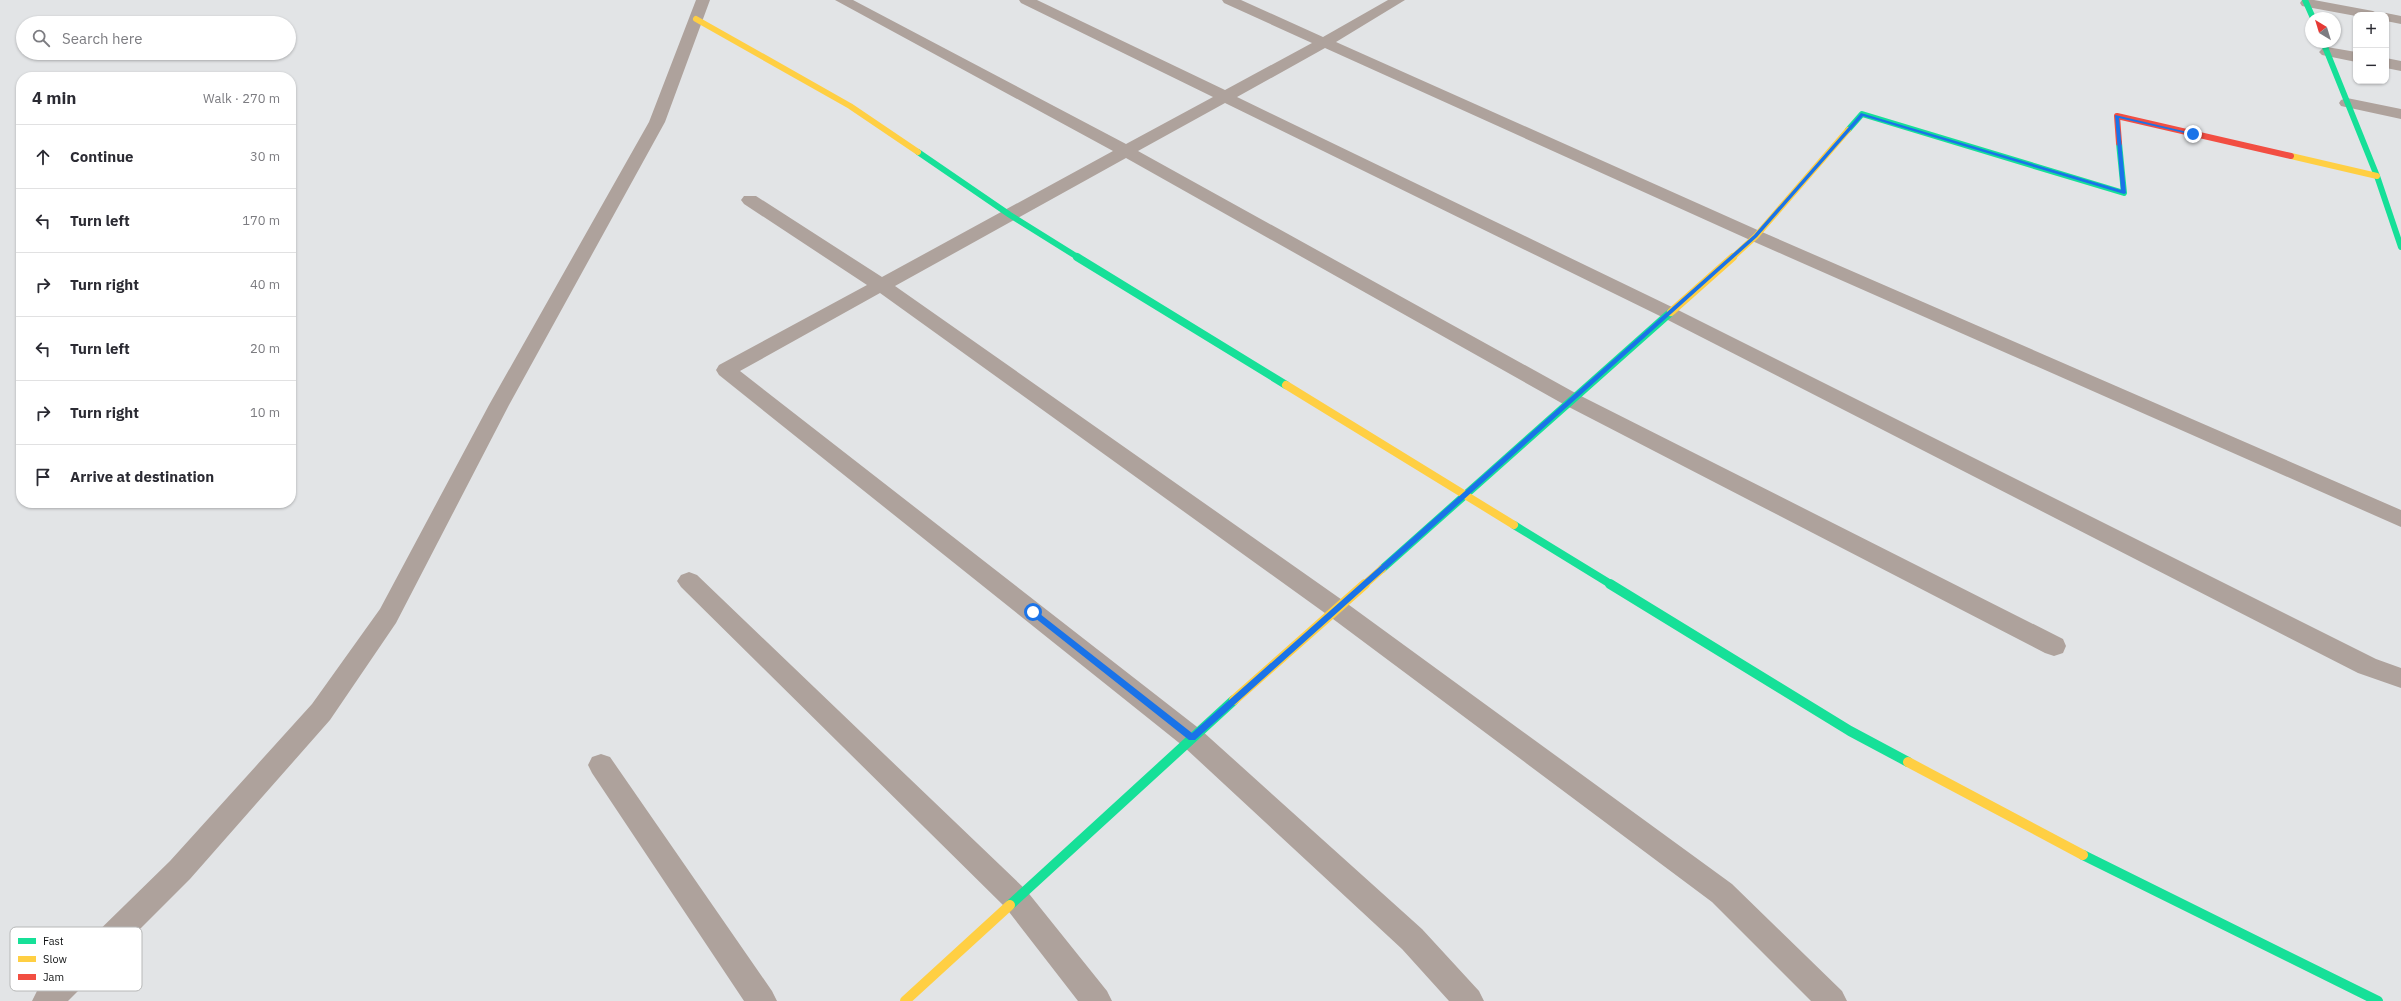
<!DOCTYPE html>
<html lang="en">
<head>
<meta charset="utf-8">
<style>
	:root { --surface:#fff; --page:#f7f7f7; --text:#2b2b33; --muted:#7c7c81; --line:#e1e1e2 }
	body { margin:0; font-family:"IBM Plex Sans",sans-serif; background:var(--page); color:var(--text) }
	.controls { position:absolute; right:12px; top:12px; display:grid; overflow:hidden; border-radius:8px; box-shadow:0 1px 3px #0004 }
	.controls button { width:36px; height:36px; display:grid; place-items:center; padding:0; border:0; border-bottom:1px solid var(--line); background:var(--surface); color:var(--text); font:20px sans-serif }
	.compass { position:absolute; left:2305px; top:12px; width:36px; height:36px; border-radius:50%; background:var(--surface); box-shadow:0 1px 3px #0004; rotate:322deg }
	.stop { position:absolute; width:12px; height:12px; margin:-9px; border:3px solid #1a73e8; border-radius:50%; background:#fff }
	.stop.end { background:#1a73e8; border-color:#fff; box-shadow:0 1px 4px #0008 }
	.list { margin:0; padding:0; list-style:none }
	h2 { display:flex; justify-content:space-between; align-items:center; height:52px; margin:0; padding:0 16px; font-size:17px }
	h2 small { font-size:13px; font-weight:400; color:var(--muted) }
	.list li { display:grid; grid-template-columns:26px 1fr auto; gap:12px; align-items:center; box-sizing:border-box; height:64px; padding:0 16px; border-top:1px solid var(--line) }
	.list b { display:block; font-size:15px; white-space:nowrap }
	.list em { font-size:13px; font-style:normal; color:var(--muted) }
	.icon { flex:none; width:22px; height:22px; fill:none; stroke:currentColor; stroke-width:2; stroke-linecap:round; stroke-linejoin:round }
	.map { position:relative; flex:none; width:2401px; height:1001px; overflow:hidden }
	.search { position:absolute; background:var(--surface); box-shadow:0 1px 3px #0004; left:16px; top:16px; width:280px; height:44px; display:flex; align-items:center; gap:10px; box-sizing:border-box; padding:0 14px; border-radius:22px; color:var(--muted); font-size:15px }
	.panel { position:absolute; background:var(--surface); box-shadow:0 1px 3px #0004; left:16px; top:72px; width:280px; height:436px; border-radius:16px }
	.map>svg:first-child { display:block }
	.lines { fill:none; stroke-linecap:round; stroke-linejoin:round }
	.street { fill:#aea29c; fill-rule:evenodd }
	.fast-far2 { stroke:#16e098; stroke-width:6 }
	.fast-far1 { stroke:#16e098; stroke-width:8 }
	.fast { stroke:#16e098; stroke-width:10 }
	.slow-far2 { stroke:#ffcf43; stroke-width:6 }
	.slow-far1 { stroke:#ffcf43; stroke-width:8 }
	.slow { stroke:#ffcf43; stroke-width:10 }
	.jam { stroke:#f24e42; stroke-width:6 }
	.route { fill:#1a73e8 }
	.key { fill:#fff; stroke:#b7b8b8; stroke-width:1 }
	.key-label { font-size:11px; fill:#101213 }
</style>
</head>
<body>
<div class="map">
<svg width="2401" height="1001" viewBox="0 0 2401 1001">
	<rect width="100%" height="100%" fill="#e2e4e6"/>
	<g class="lines">
		<path class="street" d="M696,0H710L665,122L509,405L396,623L330,720L190,879L68,1001H32L37,991L170,861L312,704L380,609L489,405L649,122Z
			M835,0H853L1126,144L1213,97L1021,3L1019,0H1037L1225,90L1312,43L1224,3L1222,0H1241L1323,37L1388,0H1405L1336,42L1762,232L2401,510V527L1750,240L1325,48L1237,97L1676,309L2376,659L2401,668V688L2358,673L1662,317L1225,103L1138,151L1579,395L2063,639L2066,646L2063,653L2054,656L2045,653L1565,405L1126,158L895,286L1345,602L1732,884L1842,991L1847,1001H1811L1712,902L1329,616L880,293L740,371L1201,730L1422,929L1479,991L1484,1001H1449L1402,949L1183,746L719,375L716,370L719,365L867,285L744,204L741,200L744,196H756L882,277L1113,151Z
			M2302,0H2314L2373,11L2380,15L2386,13L2401,16V24L2386,21V15L2356,16L2307,7L2302,6L2300,3Z
			M2327,47L2356,52V62L2322,55L2319,52L2322,49Z
			M2386,58L2401,61V71L2386,68Z
			M2347,98L2401,109V119L2341,106L2339,103L2341,100Z
			M689,572L697,575L1026,890L1107,991L1112,1001H1078L1006,908L681,587L677,581L681,575Z
			M601,754L610,757L772,991L777,1001H744L592,773L588,765L592,757Z"/>
		<path class="fast-far2" d="M2305,0L2313,18
			M2323,42L2377,176L2401,247
			M1848,130L1862,114L2124,193L2119,143
			M918,152L1010,215L1079,258"/>
		<path class="fast-far1" d="M1077,257L1286,385
			M1514,525L1612,585
			M1382,569L1671,312"/>
		<path class="fast" d="M1610,584L1850,731L1908,762
			M2083,855L2378,1001
			M1010,905L1234,700"/>
		<path class="slow-far2" d="M696,19L850,106L918,152
			M2291,156L2377,176
			M1732,258L1756,236L1848,130"/>
		<path class="slow-far1" d="M1671,312L1733,257
			M1286,385L1514,525
			M1364,585L1382,569"/>
		<path class="slow" d="M1234,700L1365,584
			M1908,762L2083,855
			M905,1001L1010,905"/>
		<path class="jam" d="M2119,143L2117,116L2291,156"/>
	</g>
	<path class="route" d="M1861,113L2121,190L2115,115L2196,134L2193,135L2119,118L2126,193L2124,194L1863,116L1757,237L1195,740H1189L1030,614V610H1035L1192,733L1754,235Z"/>
	<rect x="10" y="927" width="132" height="64" rx="6" class="key"/>
	<rect x="18" y="938" width="18" height="6" fill="#16e098"/>
	<rect x="18" y="956" width="18" height="6" fill="#ffcf43"/>
	<rect x="18" y="974" width="18" height="6" fill="#f24e42"/>
	<g class="key-label">
		<text x="43" y="945">Fast</text>
		<text x="43" y="963">Slow</text>
		<text x="43" y="981">Jam</text>
	</g>
</svg>
<div class="controls">
<button>+</button>
<button>−</button>
</div>
<svg class="compass" viewBox="-18 -18 36 36"><path d="M0-13l5 13h-10z" fill="#e53935"/><path d="M0 13l5-13h-10z" fill="#7c7c81"/></svg>
<div class="stop" style="left:1033px;top:612px"></div>
<div class="stop end" style="left:2193px;top:134px"></div>
<div class="search"><svg class="icon" aria-label="search" viewBox="0 0 24 24"><circle cx="10" cy="10" r="6"/><path d="M15 15l6 6"/></svg>Search here</div>
<section class="panel">
<h2>4 min<small>Walk · 270 m</small></h2>
<ul class="list">
<li><svg class="icon" aria-label="ahead" viewBox="0 0 24 24"><path d="M12 20V5M6 11l6-6 6 6"/></svg><div><b>Continue</b></div><em>30 m</em></li>
<li><svg class="icon" aria-label="left" viewBox="0 0 24 24"><path d="M17 20v-9H6M10 6l-5 5 5 5"/></svg><div><b>Turn left</b></div><em>170 m</em></li>
<li><svg class="icon" aria-label="right" viewBox="0 0 24 24"><path d="M7 20v-9h11M14 6l5 5-5 5"/></svg><div><b>Turn right</b></div><em>40 m</em></li>
<li><svg class="icon" aria-label="left" viewBox="0 0 24 24"><path d="M17 20v-9H6M10 6l-5 5 5 5"/></svg><div><b>Turn left</b></div><em>20 m</em></li>
<li><svg class="icon" aria-label="right" viewBox="0 0 24 24"><path d="M7 20v-9h11M14 6l5 5-5 5"/></svg><div><b>Turn right</b></div><em>10 m</em></li>
<li><svg class="icon" aria-label="arrive" viewBox="0 0 24 24"><path d="M6 21V4h12l-3 4 3 4H6"/></svg><div><b>Arrive at destination</b></div></li>
</ul>
</section>
</div>
</body>
</html>
